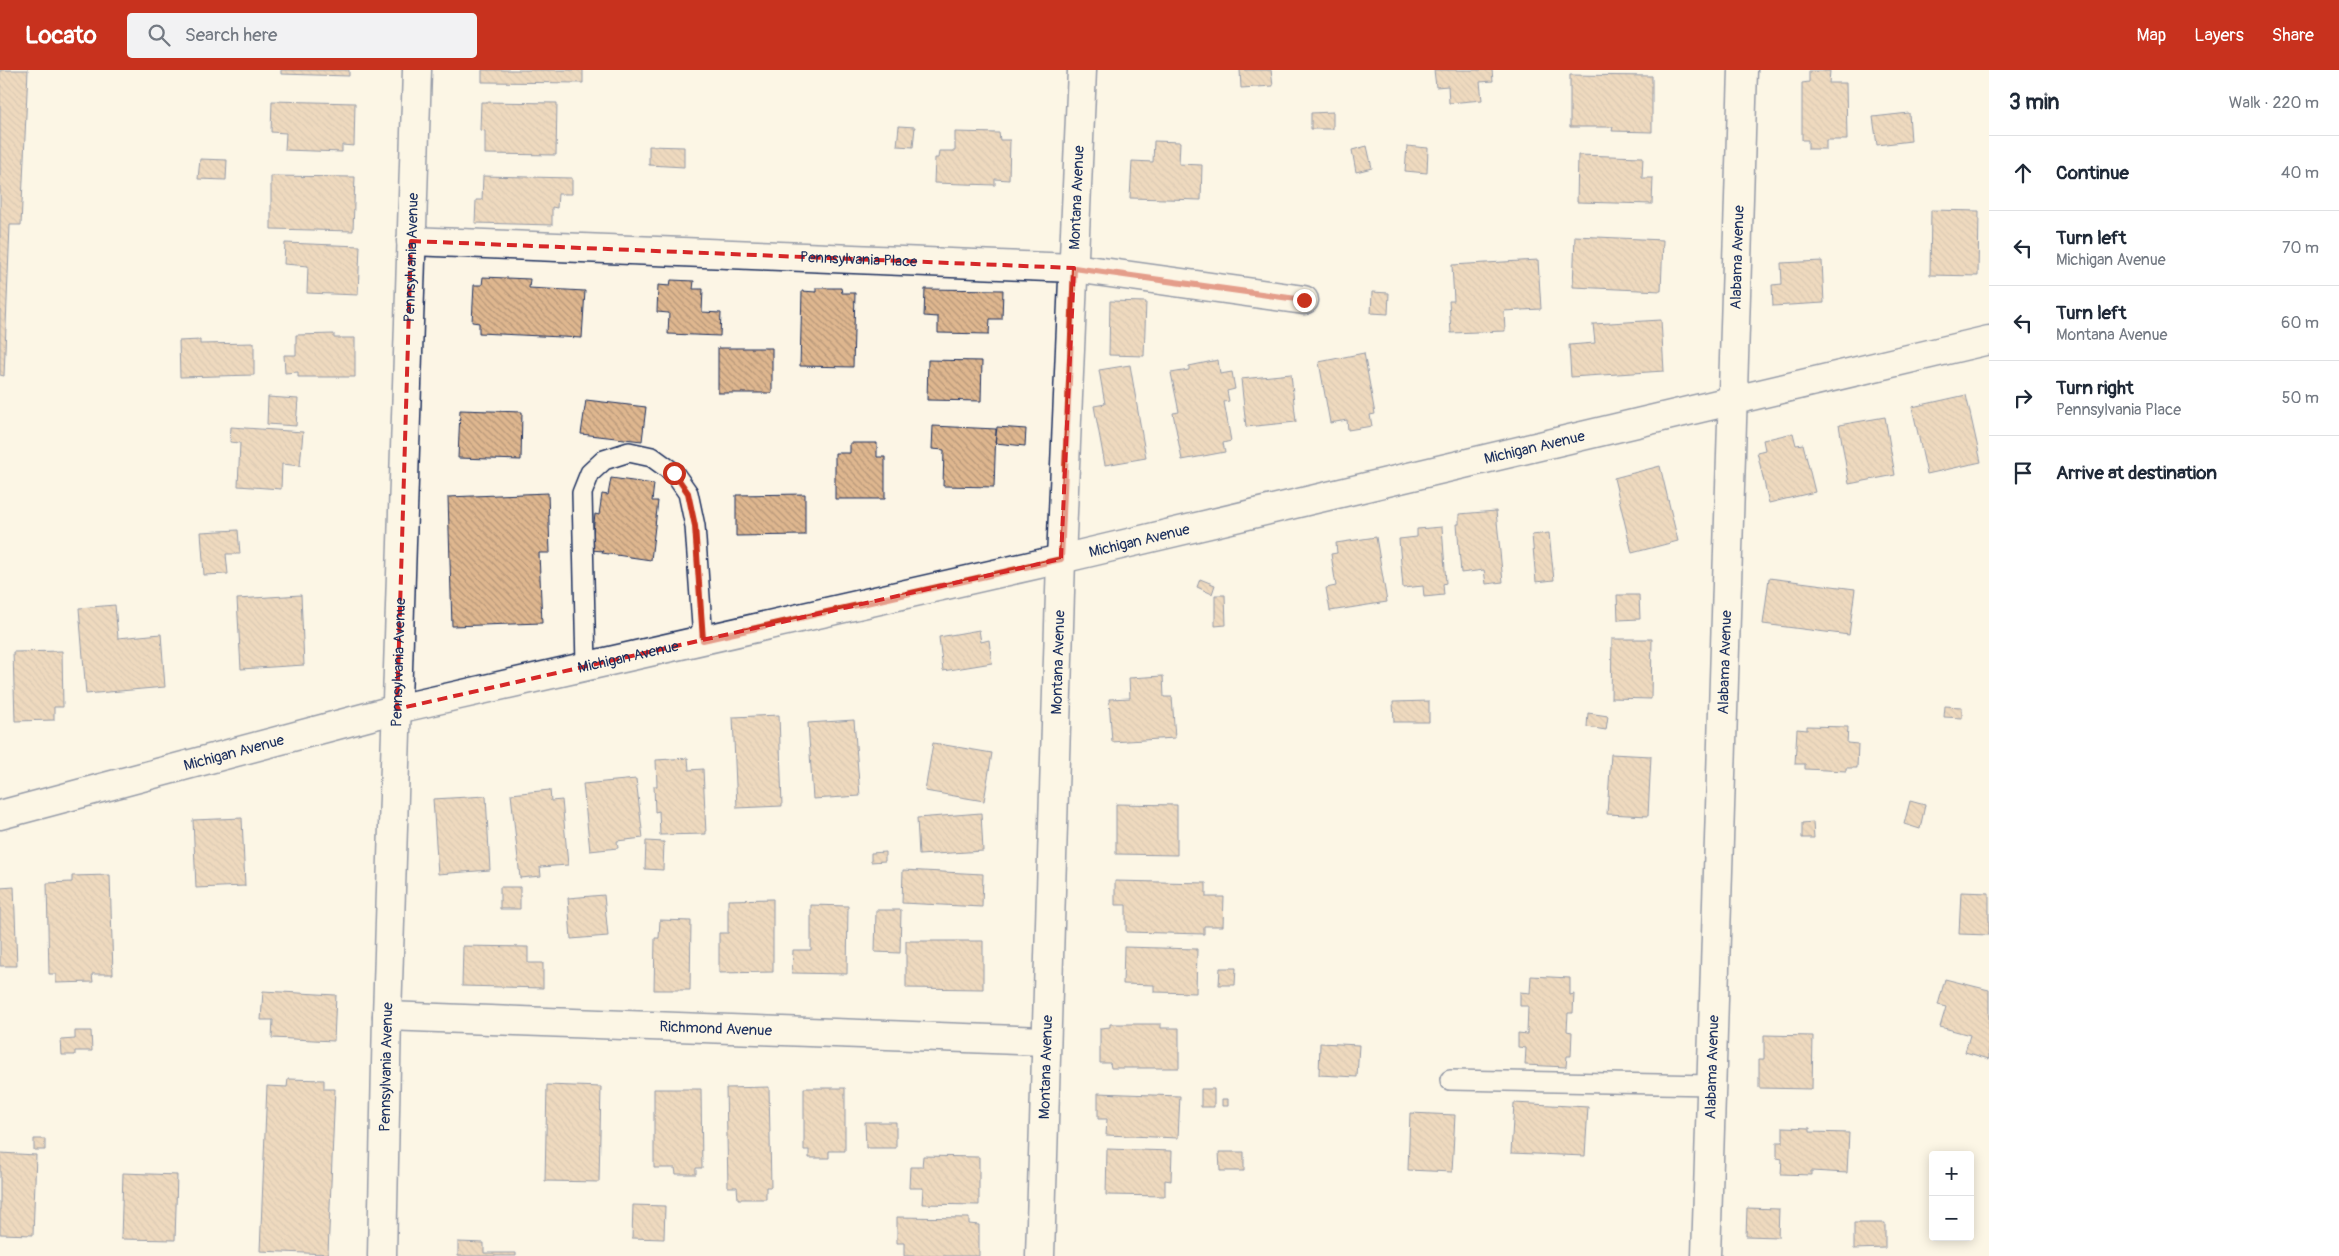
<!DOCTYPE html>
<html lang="en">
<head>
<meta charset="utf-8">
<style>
	:root { --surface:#fff; --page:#f2f2f3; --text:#1f2937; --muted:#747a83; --line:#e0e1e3; --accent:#c8321e }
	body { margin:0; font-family:Pangolin,sans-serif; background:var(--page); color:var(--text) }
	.controls { position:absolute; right:15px; bottom:15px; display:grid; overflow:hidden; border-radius:5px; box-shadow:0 2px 12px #0003 }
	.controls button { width:45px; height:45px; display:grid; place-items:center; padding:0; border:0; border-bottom:1px solid var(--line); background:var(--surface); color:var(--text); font:25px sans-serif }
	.stop { position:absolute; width:15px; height:15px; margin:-11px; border:4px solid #c8321e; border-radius:50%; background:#fff }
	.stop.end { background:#c8321e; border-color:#fff; box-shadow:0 1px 5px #0008 }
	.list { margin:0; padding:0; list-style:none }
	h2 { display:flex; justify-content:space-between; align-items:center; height:65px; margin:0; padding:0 20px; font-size:21px }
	h2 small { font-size:16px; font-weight:400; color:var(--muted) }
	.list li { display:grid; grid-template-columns:32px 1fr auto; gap:15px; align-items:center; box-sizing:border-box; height:75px; padding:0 20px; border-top:1px solid var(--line) }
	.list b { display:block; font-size:19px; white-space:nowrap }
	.list p { margin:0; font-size:16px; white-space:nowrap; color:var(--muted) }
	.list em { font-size:16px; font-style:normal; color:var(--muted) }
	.icon { flex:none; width:28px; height:28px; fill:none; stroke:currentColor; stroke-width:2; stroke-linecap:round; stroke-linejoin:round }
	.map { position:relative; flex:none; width:1989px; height:1186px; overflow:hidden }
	header { display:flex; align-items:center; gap:30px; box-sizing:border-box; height:70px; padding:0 25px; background:var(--accent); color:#fff }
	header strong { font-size:24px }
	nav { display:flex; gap:28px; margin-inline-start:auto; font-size:18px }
	.search { width:350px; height:45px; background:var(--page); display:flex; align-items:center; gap:12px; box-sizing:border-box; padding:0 18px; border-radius:5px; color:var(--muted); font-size:19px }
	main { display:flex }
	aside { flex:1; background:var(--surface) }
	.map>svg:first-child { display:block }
	.building { fill:url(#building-back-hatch); stroke:#1b2f5e }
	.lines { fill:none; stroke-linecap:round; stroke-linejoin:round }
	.service-casing { stroke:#1b2f5e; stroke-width:22 }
	.minor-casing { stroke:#1b2f5e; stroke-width:31 }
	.service { stroke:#fcf5e5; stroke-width:19 }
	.minor { stroke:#fcf5e5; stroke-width:28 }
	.route { stroke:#c8321e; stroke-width:6 }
	.marked { fill:none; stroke:#d62828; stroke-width:4; stroke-dasharray:10 6; stroke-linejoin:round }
	.labels { text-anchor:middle; stroke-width:5; stroke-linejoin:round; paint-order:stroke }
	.street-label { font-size:15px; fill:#1b2f5e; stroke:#fcf5e5 }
</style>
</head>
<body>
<header>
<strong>Locato</strong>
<div class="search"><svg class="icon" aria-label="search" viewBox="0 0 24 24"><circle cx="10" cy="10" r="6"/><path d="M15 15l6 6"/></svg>Search here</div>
<nav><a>Map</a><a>Layers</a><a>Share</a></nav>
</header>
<main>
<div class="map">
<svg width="1989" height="1186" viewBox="0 0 1989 1186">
	<defs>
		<pattern id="building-back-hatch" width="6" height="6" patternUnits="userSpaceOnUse" patternTransform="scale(1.25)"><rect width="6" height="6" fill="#dfb78f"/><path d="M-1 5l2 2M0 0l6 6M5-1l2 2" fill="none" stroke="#b49578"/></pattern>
	</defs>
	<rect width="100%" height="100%" fill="#fcf5e5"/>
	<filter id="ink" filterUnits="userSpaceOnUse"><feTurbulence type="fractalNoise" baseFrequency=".02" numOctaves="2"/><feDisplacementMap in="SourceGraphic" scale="10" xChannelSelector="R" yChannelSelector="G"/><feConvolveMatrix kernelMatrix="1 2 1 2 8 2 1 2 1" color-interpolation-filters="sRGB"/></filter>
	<g filter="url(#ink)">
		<path class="building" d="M0,0H28L21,155H10L4,306L0,305Z
			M281,0H349V6L281,4Z
			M482,0H583V13L482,12Z
			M1240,0H1271L1273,16L1241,18Z
			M1434,0H1492L1493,11L1480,12L1482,30L1449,33L1448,16L1436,17Z
			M1809,1H1830L1829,13H1846L1847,70H1826V79H1808V70H1802V13L1809,12Z
			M1570,5L1652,6V62L1612,61L1613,57H1570Z
			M272,31L355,33L354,76L342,75V82L285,80L286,63L271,62Z
			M481,32L557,33L556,85L485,84V61L480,60Z
			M1333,42V59H1311V43Z
			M1909,43L1911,71L1877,75L1873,47Z
			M899,56L915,57L913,77L897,76Z
			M955,62L999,63L1000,70H1010L1009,110L995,109V115L934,113L935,88H938L939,81H955Z
			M1154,71L1180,72L1179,94L1202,95L1201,130L1130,128L1132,91L1153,92Z
			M649,76L684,77V97L649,95Z
			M1367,76L1372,98L1356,102L1352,80Z
			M1407,76L1428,78L1427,103L1405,101Z
			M1578,85L1643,87L1642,108H1653L1652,134L1577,132Z
			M200,89L227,90L226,110L198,109Z
			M271,106L355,107L353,161L271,159Z
			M483,106L572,108V124H558L557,138L552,137V155L475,153L476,130H482Z
			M1931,140L1979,141L1978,206L1930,205Z
			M1575,166L1663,170L1661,221L1573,217Z
			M285,173L360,176L358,225L307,223L308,196L284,194Z
			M1538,190L1541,239L1504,241L1505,261L1451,263L1449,231H1454L1452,195Z
			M1822,191L1824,233L1773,236L1772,215L1782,214L1781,193Z
			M483,207L530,209L529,218L585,221L582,268L479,263V253L472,252L474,215H482Z
			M671,210L694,211L693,219H703L702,242L721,243L720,266L668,264L669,243L657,242L658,215L670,216Z
			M816,218H841L842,223H855L853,297L800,296L802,221L816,222Z
			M925,219L1003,220L1002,249H990L989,264L938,263V247L924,246Z
			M1372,222L1389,223L1388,244L1371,243Z
			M1110,231L1146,232L1144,286L1109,285Z
			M1661,250L1664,301L1571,307L1569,275L1595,273L1593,254Z
			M334,264V268H355V307H298V302L285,303L284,285H296V265Z
			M200,270V274L254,273V305L180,307L179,271Z
			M718,278H772V323H718Z
			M1364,283L1375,344L1370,345L1372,356L1348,360L1347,350L1330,353L1319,292Z
			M928,290L982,291L981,331L927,330Z
			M1218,290L1220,304L1232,302L1235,319L1227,321L1229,331L1224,332L1231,371L1223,373L1225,382L1182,390L1173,343L1179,342L1171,303L1189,300V296Z
			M1130,295L1146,388L1105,395L1094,336L1105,334L1099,300Z
			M1291,304L1296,352L1246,357L1241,309Z
			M1966,325L1981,392L1927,404L1912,337Z
			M268,327L298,329L296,356L267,354Z
			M586,330L646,337L642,371L581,364Z
			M460,340L522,342L521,390L458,388Z
			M1885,347L1895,405L1849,414L1839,355Z
			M933,356L996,359L994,417L943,416L944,380L932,379Z
			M231,357L303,362L300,396L282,394L281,419L238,416L240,373L230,372Z
			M997,357L1026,359L1025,376L995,373Z
			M1793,363L1796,375L1803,374L1815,422L1769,433L1757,382L1765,380L1763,370Z
			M850,373H877V387H885V429H835V383H850Z
			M1660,396L1678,471L1632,483L1614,408Z
			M611,408L654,414L652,431H658L651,490L602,483L603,481L591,480L595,444L599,445L602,424L608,425Z
			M548,423L550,483H539L542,553L452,556L448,427Z
			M805,424V465L736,466V425Z
			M1496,441L1503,512L1486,514L1484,500L1461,503L1457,454H1459V444Z
			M1442,457L1446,513L1443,514L1444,525L1424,527L1423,516L1403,518L1399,469L1417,467V459Z
			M238,460L240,484H226L228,504L204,505L201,462Z
			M1549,463L1554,510L1536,512L1532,465Z
			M1376,467L1387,532L1330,541L1326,518L1336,516L1331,484L1337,483L1336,473Z
			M1769,508L1855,519L1849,565L1763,554Z
			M1200,509L1215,515L1212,524L1197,517Z
			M301,525L304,595L241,599L237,529Z
			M1215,525H1225L1226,555L1215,556Z
			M1617,525H1639L1640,549L1618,550Z
			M115,535L118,568L161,564L165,617L86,624L79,538Z
			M979,560L981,572L989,570L992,593L943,601L939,567Z
			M1612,569H1652L1651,629L1611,628Z
			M62,581L63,637H54V650L15,651L13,582Z
			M1163,606L1164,627H1172L1175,668L1112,672L1109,629L1130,628L1129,608Z
			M1429,631V652H1394L1393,632Z
			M1945,636L1962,637V648L1944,647Z
			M1588,643L1608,646L1606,660L1587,657Z
			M779,645L782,736L737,738L733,647Z
			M854,650L860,726L813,729L808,653Z
			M1807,656L1848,657L1847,673L1858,674L1857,698H1846V701L1805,699V694H1795L1797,659L1807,660Z
			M933,673L992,683L984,731L925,721Z
			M1611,684L1651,686L1648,746L1607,744Z
			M688,688L689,700L703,699L706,764L660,765L659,741L655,742L654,716H657L656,690Z
			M636,709L643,768L617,771L618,778L590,781L583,714Z
			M550,720L551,731L562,730L568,795L540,797L541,806L520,808L511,724Z
			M486,726L490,800L438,804L433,729Z
			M1910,731L1925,735L1920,759L1904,754Z
			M1116,734L1177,735V785L1116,784Z
			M981,743L983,781L919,785L917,748Z
			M242,748L245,816L196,818L193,750Z
			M1813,752L1814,768H1802V753Z
			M646,771L664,772L663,800L645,799Z
			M885,782V791L871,792V783Z
			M903,800L983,804L982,837L902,833Z
			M110,805L113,904H92L93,912L56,913V904H49L47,813L72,812V806Z
			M1115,811L1206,813V827H1224L1223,856H1204V864L1126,862V835H1115Z
			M14,817L17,896H0V818Z
			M500,817H520V839H500Z
			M1961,822L1989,823V865L1959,864Z
			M604,825L608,866L571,869L568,828Z
			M773,829V902L719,903V863H728V830Z
			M811,835L848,836L847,904L792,903L793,880H811Z
			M876,840H901L900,883L875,882Z
			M660,850L691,851L690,920H654L655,868H659Z
			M906,871H983V919L906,918Z
			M463,876L528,877V893H543V918L462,916Z
			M1124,877L1197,879L1196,923L1154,922V915L1123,914Z
			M1220,898H1236L1235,915H1219Z
			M1531,906L1570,908V925L1574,924L1573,943H1568L1567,961L1572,962L1571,986H1567L1566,997L1525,995L1526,978L1518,977V963L1527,964L1528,936H1520V922L1530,923Z
			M1945,909L1989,920V989L1965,982L1970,965L1940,957L1946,937L1938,935Z
			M263,921L336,925L334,971L272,968L273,950H261Z
			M1110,954H1161V958H1179V998H1111L1110,993H1100V958L1110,957Z
			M75,961H91L92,981H75V985H62L61,970L75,969Z
			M1764,965L1813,966L1812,1019L1759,1018V989H1764Z
			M1320,973L1359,975L1357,1007L1319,1005Z
			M288,1009L324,1010V1019H335L328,1184L260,1181L267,1016L287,1017Z
			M547,1015L601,1017L599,1112L545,1111Z
			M769,1017L771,1117H766V1129H738L737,1117H728L726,1018Z
			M804,1018H845V1081H829V1088H809V1080H804Z
			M654,1019H701L702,1098H696V1104H676L675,1098H654Z
			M1201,1019H1214V1037H1201Z
			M1098,1023L1180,1026L1178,1068L1106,1065L1107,1049H1098Z
			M1222,1029H1228V1036H1222Z
			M1514,1033L1588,1037L1585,1086L1511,1083Z
			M1410,1043L1455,1045L1452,1102L1408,1100Z
			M865,1052H896V1078H866Z
			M1783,1057L1810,1058V1062L1849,1063L1847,1103L1811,1101V1105L1781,1104L1782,1089L1777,1088V1072H1783Z
			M34,1069H45V1080H34Z
			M1107,1079L1172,1081L1171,1111L1165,1110V1126L1106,1125Z
			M1219,1082H1244V1101H1220Z
			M0,1083L36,1085L33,1165L0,1164Z
			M923,1086L979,1087V1135L922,1134L923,1118H909L910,1097H922Z
			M123,1103L177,1105L175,1170L121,1169Z
			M633,1135L665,1136L664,1169L632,1168Z
			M1747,1138L1779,1139L1778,1167L1746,1166Z
			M897,1147L969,1148V1154L979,1155V1186H904V1173H897Z
			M1854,1153H1885V1178L1854,1179Z
			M458,1172L484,1173V1183H516V1186H458Z"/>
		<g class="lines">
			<defs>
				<path id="service" d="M586,596L582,423L590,403L604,390L629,382L652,387L674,403L688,423L695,456L703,570
					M1450,1010L1711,1015"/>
				<g id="minor">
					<path id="s1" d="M411,171L1074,198L1304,230"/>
					<path id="s2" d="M0,745L397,639L1061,489L1989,270"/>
					<path id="s3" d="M387,946L1045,971"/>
					<path id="s4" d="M382,1186L387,946L417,0"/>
					<path id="s5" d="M1040,1186L1061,489L1082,0"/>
					<path id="s6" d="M1706,1186L1743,0"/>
				</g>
			</defs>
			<use href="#service" class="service-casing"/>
			<use href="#minor" class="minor-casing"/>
			<use href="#service" class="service"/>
			<use href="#minor" class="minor"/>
		</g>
	</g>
	<g class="lines" filter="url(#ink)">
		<path class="route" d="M674,403L688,423L695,456L703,570L1061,489L1074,198L1304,230"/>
	</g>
	<path d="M0 0H1989V1186H0ZM411,171L1074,198L1061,489L397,639Z" fill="#fcf5e5" fill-opacity=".55" fill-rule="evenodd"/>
	<path class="marked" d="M411,171L1074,198L1061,489L397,639Z"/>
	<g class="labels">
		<g class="street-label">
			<text dy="5" stroke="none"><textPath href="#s5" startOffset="1059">Montana Avenue</textPath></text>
			<text dy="5" stroke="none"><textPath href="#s4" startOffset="999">Pennsylvania Avenue</textPath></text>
			<text dy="5" stroke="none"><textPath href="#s6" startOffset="999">Alabama Avenue</textPath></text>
			<text dy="5" stroke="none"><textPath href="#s1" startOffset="448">Pennsylvania Place</textPath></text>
			<text dy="5" stroke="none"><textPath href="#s2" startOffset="1578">Michigan Avenue</textPath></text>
			<text dy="5" stroke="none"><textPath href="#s2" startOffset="1172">Michigan Avenue</textPath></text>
			<text dy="5" stroke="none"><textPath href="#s2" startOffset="648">Michigan Avenue</textPath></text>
			<text dy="5" stroke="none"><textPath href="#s4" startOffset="594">Pennsylvania Avenue</textPath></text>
			<text dy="5" stroke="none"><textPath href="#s5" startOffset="594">Montana Avenue</textPath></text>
			<text dy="5" stroke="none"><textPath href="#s6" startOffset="594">Alabama Avenue</textPath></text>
			<text dy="5" stroke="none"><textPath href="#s2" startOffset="242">Michigan Avenue</textPath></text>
			<text dy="5" stroke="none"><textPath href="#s3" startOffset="329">Richmond Avenue</textPath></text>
			<text dy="5" stroke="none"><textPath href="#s4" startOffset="189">Pennsylvania Avenue</textPath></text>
			<text dy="5" stroke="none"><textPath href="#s5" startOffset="189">Montana Avenue</textPath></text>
			<text dy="5" stroke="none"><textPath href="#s6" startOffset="189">Alabama Avenue</textPath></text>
		</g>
	</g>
</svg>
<div class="controls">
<button>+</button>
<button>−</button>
</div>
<div class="stop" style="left:674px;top:403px"></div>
<div class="stop end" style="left:1304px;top:230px"></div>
</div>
<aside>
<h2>3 min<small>Walk · 220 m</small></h2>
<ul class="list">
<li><svg class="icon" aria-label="ahead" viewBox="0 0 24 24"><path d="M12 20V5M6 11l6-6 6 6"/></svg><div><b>Continue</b></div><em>40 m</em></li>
<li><svg class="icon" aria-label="left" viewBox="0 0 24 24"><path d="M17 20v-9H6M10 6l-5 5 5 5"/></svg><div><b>Turn left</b><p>Michigan Avenue</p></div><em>70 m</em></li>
<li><svg class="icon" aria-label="left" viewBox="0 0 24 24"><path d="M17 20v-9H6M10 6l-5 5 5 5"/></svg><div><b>Turn left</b><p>Montana Avenue</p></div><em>60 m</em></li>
<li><svg class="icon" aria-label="right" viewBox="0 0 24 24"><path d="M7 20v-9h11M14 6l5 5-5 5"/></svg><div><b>Turn right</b><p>Pennsylvania Place</p></div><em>50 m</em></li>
<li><svg class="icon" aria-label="arrive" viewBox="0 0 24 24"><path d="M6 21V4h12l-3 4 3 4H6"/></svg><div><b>Arrive at destination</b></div></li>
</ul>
</aside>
</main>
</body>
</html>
